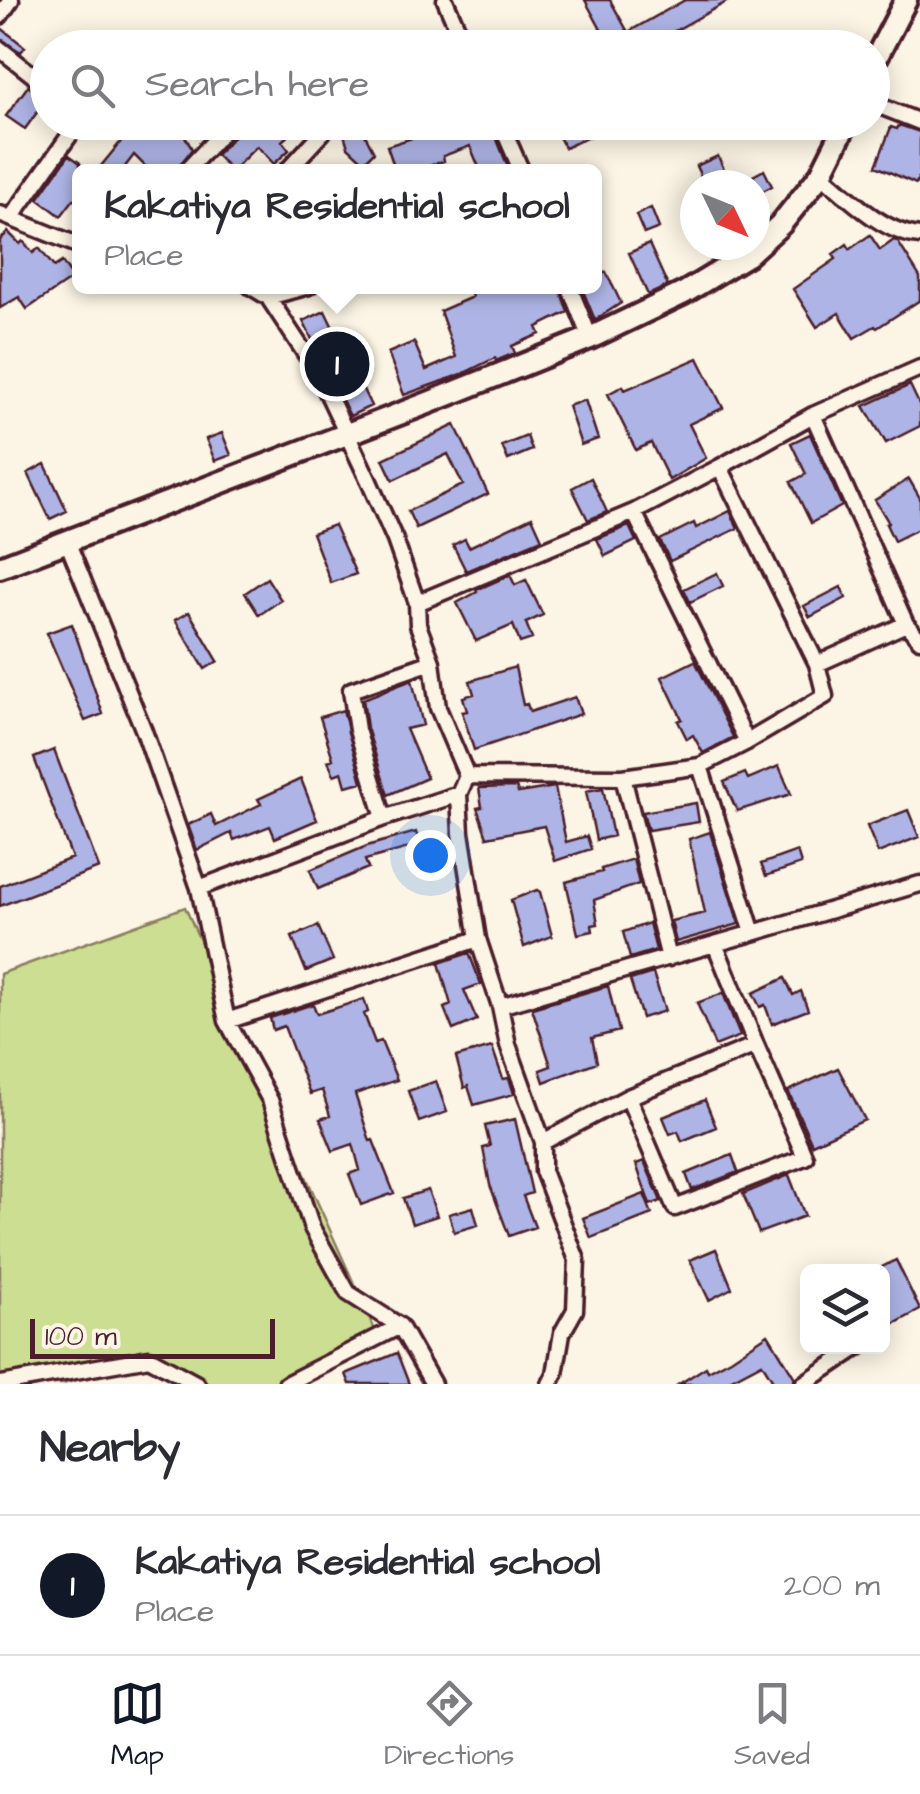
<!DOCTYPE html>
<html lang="en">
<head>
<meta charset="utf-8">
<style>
	:root { --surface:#fff; --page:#f2f2f3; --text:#2b2b33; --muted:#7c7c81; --line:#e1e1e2; --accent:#111827 }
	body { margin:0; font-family:"Architects Daughter",sans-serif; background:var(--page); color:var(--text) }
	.controls { position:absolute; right:30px; bottom:30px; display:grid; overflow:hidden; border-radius:15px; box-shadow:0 5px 25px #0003 }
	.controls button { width:90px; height:90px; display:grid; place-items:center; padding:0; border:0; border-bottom:2px solid var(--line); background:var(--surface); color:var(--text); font:50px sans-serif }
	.compass { position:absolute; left:680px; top:170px; width:90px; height:90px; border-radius:50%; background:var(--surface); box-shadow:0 5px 25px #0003; rotate:133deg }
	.scale { position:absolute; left:30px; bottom:25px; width:245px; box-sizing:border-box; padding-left:10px; border:5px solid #4a1f2b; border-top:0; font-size:28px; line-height:35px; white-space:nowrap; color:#4a1f2b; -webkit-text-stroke:8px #fcf5e5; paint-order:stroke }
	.you { position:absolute; left:430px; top:855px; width:35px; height:35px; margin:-25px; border:8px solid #fff; border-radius:50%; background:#1a73e8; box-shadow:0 0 0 15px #1a73e833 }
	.badge { display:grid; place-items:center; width:65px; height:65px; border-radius:50%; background:var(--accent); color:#fff; font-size:32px; font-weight:700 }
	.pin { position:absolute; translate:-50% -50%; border:5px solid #fff; box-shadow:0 2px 10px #0006 }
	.popup { position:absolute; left:72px; top:164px; width:530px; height:130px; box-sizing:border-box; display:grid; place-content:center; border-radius:15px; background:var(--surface); filter:drop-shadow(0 2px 8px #0005); font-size:32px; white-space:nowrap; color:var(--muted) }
	.popup b { font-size:38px; color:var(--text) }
	.popup::after { content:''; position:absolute; left:50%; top:100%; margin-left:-20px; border:20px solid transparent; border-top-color:var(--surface) }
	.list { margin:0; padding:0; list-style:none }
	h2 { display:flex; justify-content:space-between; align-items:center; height:130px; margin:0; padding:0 40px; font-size:42px }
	h2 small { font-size:32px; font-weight:400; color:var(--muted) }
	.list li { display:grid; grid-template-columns:65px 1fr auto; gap:30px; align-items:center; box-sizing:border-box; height:140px; padding:0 40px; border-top:2px solid var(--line) }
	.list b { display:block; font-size:38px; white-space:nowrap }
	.list p { margin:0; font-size:32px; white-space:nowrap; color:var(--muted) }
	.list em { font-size:32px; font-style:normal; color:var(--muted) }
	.icon { flex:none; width:55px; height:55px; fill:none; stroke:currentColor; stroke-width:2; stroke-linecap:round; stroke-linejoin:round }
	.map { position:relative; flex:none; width:920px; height:1384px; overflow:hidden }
	.search { position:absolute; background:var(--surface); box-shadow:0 5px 25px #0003; left:30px; right:30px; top:30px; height:110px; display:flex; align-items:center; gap:25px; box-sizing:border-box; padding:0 35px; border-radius:55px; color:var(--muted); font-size:38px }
	.sheet { height:270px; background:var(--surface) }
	nav { display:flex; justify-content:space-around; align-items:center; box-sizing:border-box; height:140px; border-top:2px solid var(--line); background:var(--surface); font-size:28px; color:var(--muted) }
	nav a { display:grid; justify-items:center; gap:5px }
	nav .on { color:var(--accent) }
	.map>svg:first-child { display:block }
	.green { fill:#ccde92; stroke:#8b7e5e; stroke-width:2.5 }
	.building { fill:#aeb4e5; stroke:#4a1f2b; stroke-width:2.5 }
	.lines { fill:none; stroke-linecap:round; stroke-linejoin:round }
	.street-casing { stroke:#4a1f2b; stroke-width:21 }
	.secondary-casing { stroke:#4a1f2b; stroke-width:28 }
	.street { stroke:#fcf5e5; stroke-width:14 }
	.secondary { stroke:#fcf5e5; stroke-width:20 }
</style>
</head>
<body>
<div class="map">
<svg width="920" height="1384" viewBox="0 0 920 1384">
	<rect width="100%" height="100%" fill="#fcf5e5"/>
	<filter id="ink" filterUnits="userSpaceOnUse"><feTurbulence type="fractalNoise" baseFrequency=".01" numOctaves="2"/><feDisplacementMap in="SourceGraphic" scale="20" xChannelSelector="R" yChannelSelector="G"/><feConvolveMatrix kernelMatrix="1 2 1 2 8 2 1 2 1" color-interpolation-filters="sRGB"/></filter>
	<g filter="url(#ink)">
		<path class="green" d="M185,907L378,1337L286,1384H197L149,1358L63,1384H0V974Z"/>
		<path class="building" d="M585,0H610L628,32L685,0H730L644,48H611Z
			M0,27L25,47L21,52L0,39Z
			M28,86L46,100L25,129L6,116Z
			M137,122H177L192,149L175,172H151L134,155L121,172H96Z
			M242,122H283L292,132L282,141L289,150L274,164L257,146L232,171L216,155L241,129Z
			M440,122H490L510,172H481L470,146L443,156L444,161L432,165L414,172H396L387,146L443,128Z
			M551,122H584L590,136L565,148Z
			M359,123L374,152L364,162L348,147L343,131Z
			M899,125L920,132V174L916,184L876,166L891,127L897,129Z
			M69,155L80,163V204L74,199L61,216L38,199Z
			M718,156L731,185H705L696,166Z
			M764,170L772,186L759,193L751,177Z
			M651,208L659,228L644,234L636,215Z
			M8,232L20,244L23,241L33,253L39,248L54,267L62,262L73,278L27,309L19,297L0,308V240Z
			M870,235L880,250L894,240L898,242L920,277V300L877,328L875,326L854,338L839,313L817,327L793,289L836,259L833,254L847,244L850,249Z
			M649,244L668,286L648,295L629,253Z
			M606,272L621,303L595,320L581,286H594V278Z
			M468,286H559L568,312L537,327L540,334L512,346L515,353L496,361L495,358L462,374L404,395L388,353L414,342L426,370L456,357L440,311L472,297Z
			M325,311L371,406L350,416L303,321Z
			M698,358L723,408L689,424L706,458L669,480L651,443L636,450L608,394L623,386L625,390Z
			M910,385L920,406V426L886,443L864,406Z
			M585,400L598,439L581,445L568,406Z
			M455,425L488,494L416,528L408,511L463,485L448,454L393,480L383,459Z
			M222,433L231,455L215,461L206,439Z
			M810,434L842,506L811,523L791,482L806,474L791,443Z
			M527,436L532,450L508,460L502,446Z
			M45,464L67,511L50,519L28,473Z
			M591,478L607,512L588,520L572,488Z
			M909,479L920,498V528L894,541L886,524L889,523L875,500Z
			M730,511L738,528L670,561L660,540L694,523L696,528Z
			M532,517L542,539L466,571L453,545L465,539L469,547Z
			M334,525L356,574L331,583L312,533Z
			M629,526L636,541L605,556L597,539Z
			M717,573L723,586L690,602L684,589Z
			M510,575L515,585L526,580L543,615L526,623L532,639L520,643L513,625L476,641L457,603L477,592L476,590Z
			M267,578L281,600L259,615L245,593Z
			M841,587L846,598L810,617L804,606Z
			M189,612L218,661L205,669L175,620Z
			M72,624L103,714L85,721L47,633Z
			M695,661L733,737L703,753L693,735L687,739L678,721L682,719L662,677Z
			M515,667L523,705L527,704L530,712L575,697L581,714L474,750L462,712L467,711L463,697L474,694L470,681Z
			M412,680L423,725L406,729L427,778L388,795L367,728L363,699Z
			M343,710L362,782L346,786L342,772L334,775L328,761L333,759L320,717Z
			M54,750L99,868L0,906V886L72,858L34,758Z
			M779,766L791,794L737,811L724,782L745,773L748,779Z
			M301,779L317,820L275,838L270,826L234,840L231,833L197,850L188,825L211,814L216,826L261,804L258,799Z
			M516,787L518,793L555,787L566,842L587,836L591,849L555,861L544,826L487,837L477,808L482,807L479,788Z
			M603,788L613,836L596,840L586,791Z
			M696,803L699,822L648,830L643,812Z
			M908,810L919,837L878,853L867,826Z
			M416,832L420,845L365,860L368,868L318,889L310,870L367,846Z
			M710,832L739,924L676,942L671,921L705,913L689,839Z
			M797,851L801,864L766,876L761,864Z
			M633,859L639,884L594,900L598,924L592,925L593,931L578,934L566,882L602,872L601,869Z
			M537,890L540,892L552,936L524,947L511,900Z
			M649,923L656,950L630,958L623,932Z
			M318,926L333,960L306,971L292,937Z
			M469,953L481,984L464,990L477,1020L453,1030L444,1008L451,1005L439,963Z
			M653,973L665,1011L642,1018L630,980Z
			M785,978L793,995L801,991L808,1010L772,1024L765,1005L760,1007L753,993Z
			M608,986L619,1031L592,1038L597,1062L544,1082L540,1070L551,1066L532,1008Z
			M723,993L740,1036L715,1046L697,1003Z
			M364,999L368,1012L364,1014L375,1043L381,1041L397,1080L355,1094L370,1141L373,1140L394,1193L361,1205L349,1174L360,1170L353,1144L333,1151L320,1119L330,1116L322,1090L310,1094L284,1026L273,1030L270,1018L313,1004L317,1014Z
			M492,1047L503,1079L509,1078L514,1094L474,1105L468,1086L464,1088L456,1057Z
			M838,1068L865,1120L812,1144L788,1091Z
			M436,1081L447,1112L419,1122L408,1091Z
			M705,1100L716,1127L682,1141L678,1131L670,1134L663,1117Z
			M515,1119L532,1193L523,1196L535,1227L509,1236L490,1185L483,1148L490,1146L485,1126Z
			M732,1155L738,1172L692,1190L686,1174Z
			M644,1161L661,1201L650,1205L636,1164Z
			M789,1175L805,1216L759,1233L743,1194Z
			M428,1190L437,1216L412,1224L403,1198Z
			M644,1194L652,1214L591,1238L583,1218Z
			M473,1207L478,1225L454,1232L449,1214Z
			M716,1249L732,1288L709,1300L690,1260Z
			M896,1260L920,1310L892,1325L882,1307V1267Z
			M768,1334L795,1378L792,1384H775L762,1363L722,1384H679L706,1367L708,1371L731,1359Z
			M397,1353L409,1384H350L346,1374Z"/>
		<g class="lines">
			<defs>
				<path id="street" d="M445,0L466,48
					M0,16L11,0
					M0,49L48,87
					M872,103L920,122
					M500,122L522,172
					M185,172L232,122
					M286,172L323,132
					M821,174C849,198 883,233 920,236
					M0,214L80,246
					M11,218L79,122
					M250,286L268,297L318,373L368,479L395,540L417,603L418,625L432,662L438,708L467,776L459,794L461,833L478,939L500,1006L508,1045L543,1142V1171L577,1260L575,1310L562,1333L555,1374L550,1384
					M569,286L590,338
					M268,297L309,286
					M920,368L813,415L906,624L920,640
					M813,415L720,467L817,664L906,624
					M720,467L634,512L747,742L825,696L817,664
					M67,541L144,731L199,888L384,818L459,794
					M417,603L634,512
					M467,776L623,777L700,766L747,742
					M623,777L669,958
					M384,818L357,730L351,690L432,662
					M199,888L227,1021L270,1100L312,1228L348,1293L400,1326L433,1384
					M753,933L920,884
					M500,1006L753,933L700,766
					M227,1021L478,939
					M628,1097L675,1208L805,1157L756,1045
					M543,1142L628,1097L756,1045L715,944
					M1,1384L149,1358L197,1384
					M286,1384L400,1326
					M803,1384L860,1346"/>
				<path id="secondary" d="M872,66L906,0
					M0,567L428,403L590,338L684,293L747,255L781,224L821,174L847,122"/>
			</defs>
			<use href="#street" class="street-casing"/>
			<use href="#secondary" class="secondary-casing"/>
			<use href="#street" class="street"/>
			<use href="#secondary" class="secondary"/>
		</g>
	</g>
</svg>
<div class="controls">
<button><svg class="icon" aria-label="layers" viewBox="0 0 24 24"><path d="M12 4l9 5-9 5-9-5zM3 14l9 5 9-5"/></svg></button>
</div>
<svg class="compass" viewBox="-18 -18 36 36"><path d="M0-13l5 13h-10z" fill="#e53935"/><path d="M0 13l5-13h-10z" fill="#7c7c81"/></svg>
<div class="scale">100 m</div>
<div class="you"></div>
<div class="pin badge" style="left:337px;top:364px">1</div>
<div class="popup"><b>Kakatiya Residential school</b>Place</div>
<div class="search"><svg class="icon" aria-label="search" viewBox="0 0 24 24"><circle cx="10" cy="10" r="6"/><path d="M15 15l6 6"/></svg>Search here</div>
</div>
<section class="sheet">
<h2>Nearby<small></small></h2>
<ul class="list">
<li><span class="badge">1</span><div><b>Kakatiya Residential school</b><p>Place</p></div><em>200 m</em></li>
</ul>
</section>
<nav>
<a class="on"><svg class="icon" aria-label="map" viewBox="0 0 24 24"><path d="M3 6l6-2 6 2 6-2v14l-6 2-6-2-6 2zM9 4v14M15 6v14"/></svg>Map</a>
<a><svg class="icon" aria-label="directions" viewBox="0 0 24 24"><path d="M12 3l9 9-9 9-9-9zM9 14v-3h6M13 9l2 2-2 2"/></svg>Directions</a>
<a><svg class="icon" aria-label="saved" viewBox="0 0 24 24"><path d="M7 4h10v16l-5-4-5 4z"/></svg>Saved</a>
</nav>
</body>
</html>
